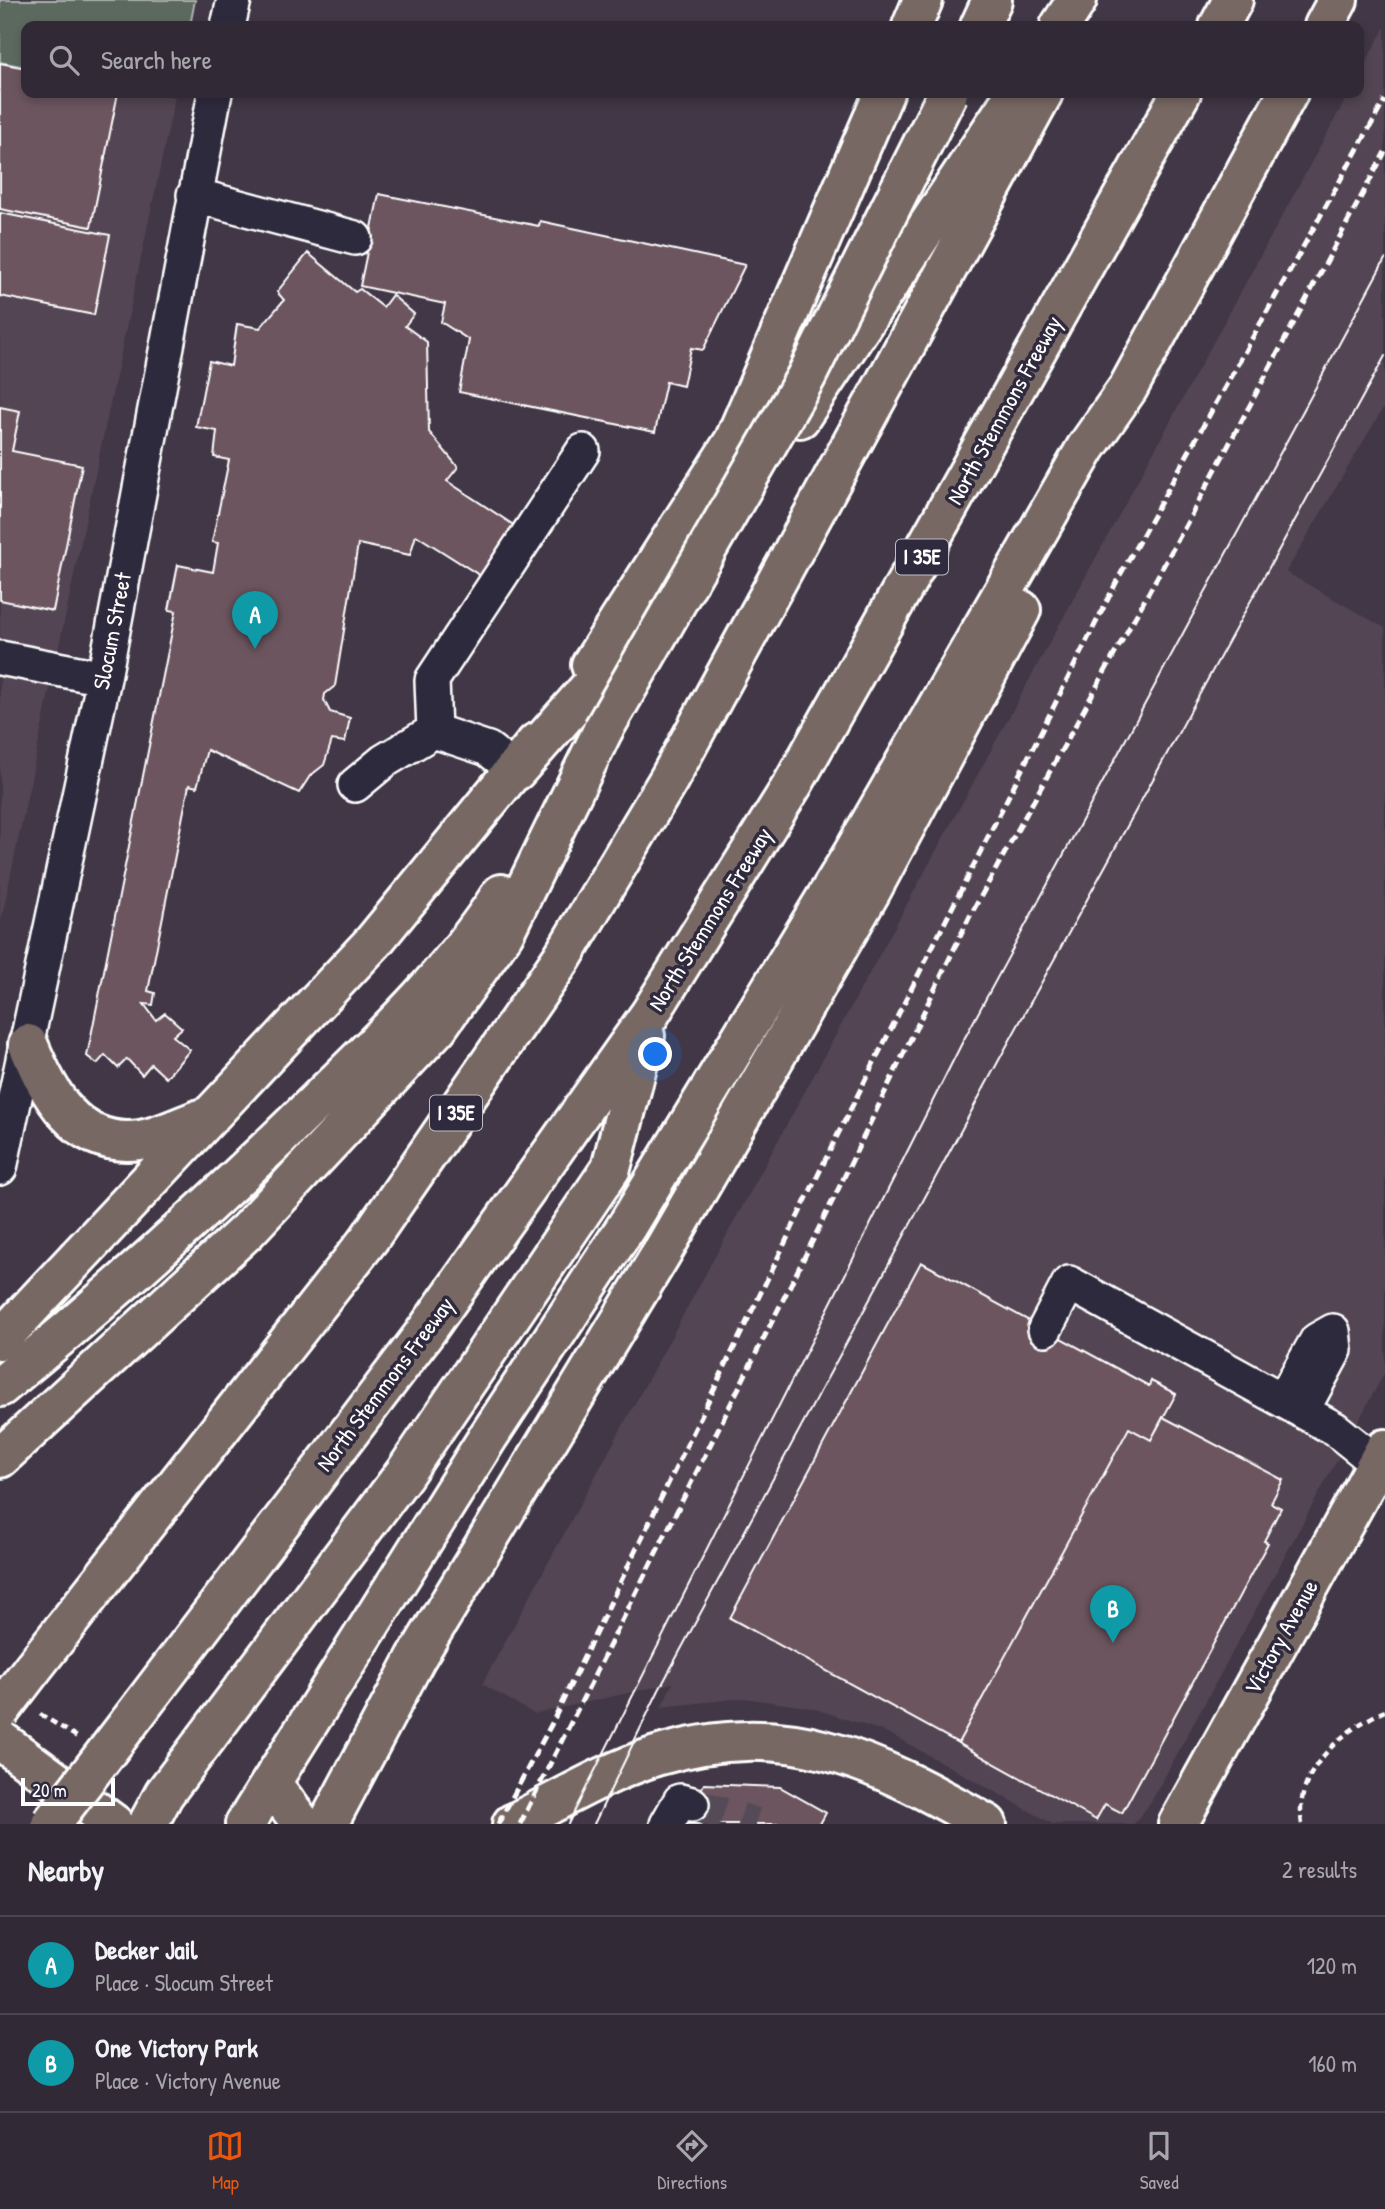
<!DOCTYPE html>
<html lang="en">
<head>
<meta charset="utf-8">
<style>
	:root { --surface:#312935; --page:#39313d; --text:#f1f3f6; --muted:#a8a6ad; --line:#4c4550; --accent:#ea580c }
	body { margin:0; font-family:"Patrick Hand",sans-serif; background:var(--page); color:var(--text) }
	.scale { position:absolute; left:21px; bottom:18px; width:94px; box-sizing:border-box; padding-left:7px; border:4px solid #fff; border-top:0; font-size:19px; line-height:24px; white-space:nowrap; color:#fff; -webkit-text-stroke:5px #2f2a3d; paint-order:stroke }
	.you { position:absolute; left:656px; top:1055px; width:24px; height:24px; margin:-18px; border:5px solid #fff; border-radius:50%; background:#1a73e8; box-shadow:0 0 0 10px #1a73e833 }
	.badge { display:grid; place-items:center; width:46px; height:46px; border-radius:50%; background:var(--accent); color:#fff; font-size:23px; font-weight:700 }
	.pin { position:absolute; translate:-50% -58px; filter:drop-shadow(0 2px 4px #0008) }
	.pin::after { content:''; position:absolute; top:37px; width:24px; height:21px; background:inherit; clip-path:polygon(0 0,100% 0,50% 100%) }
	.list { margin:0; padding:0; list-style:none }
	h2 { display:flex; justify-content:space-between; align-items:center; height:91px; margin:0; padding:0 28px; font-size:30px }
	h2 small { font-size:23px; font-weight:400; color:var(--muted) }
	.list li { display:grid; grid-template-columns:46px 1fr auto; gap:21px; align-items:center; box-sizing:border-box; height:98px; padding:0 28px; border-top:2px solid var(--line) }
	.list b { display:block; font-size:26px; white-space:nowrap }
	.list p { margin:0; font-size:23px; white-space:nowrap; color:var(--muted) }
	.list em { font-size:23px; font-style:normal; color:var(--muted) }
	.icon { flex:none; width:38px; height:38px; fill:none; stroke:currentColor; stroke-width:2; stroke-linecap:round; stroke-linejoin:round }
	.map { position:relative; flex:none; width:1385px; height:1824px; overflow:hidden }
	.search { position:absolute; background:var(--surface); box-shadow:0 4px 10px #0003; left:21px; right:21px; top:21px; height:77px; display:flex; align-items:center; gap:18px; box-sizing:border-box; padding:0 24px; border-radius:14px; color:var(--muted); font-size:26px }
	.sheet { height:287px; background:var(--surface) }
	nav { display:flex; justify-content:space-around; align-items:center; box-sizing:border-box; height:98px; border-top:2px solid var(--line); background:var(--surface); font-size:19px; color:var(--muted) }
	nav a { display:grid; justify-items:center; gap:4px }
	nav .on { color:var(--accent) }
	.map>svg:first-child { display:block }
	.built { fill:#524452 }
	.green { fill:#5b695f; stroke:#adb4af; stroke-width:2 }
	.building { fill:#6c545f; stroke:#fff; stroke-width:2 }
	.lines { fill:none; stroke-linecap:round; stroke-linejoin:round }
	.minor-tunnel { stroke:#544b59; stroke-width:33; stroke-dasharray:33 17; stroke-linecap:butt }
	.minor-casing { stroke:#fff; stroke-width:38 }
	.major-casing { stroke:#fff; stroke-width:44 }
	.highway-casing { stroke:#fff; stroke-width:44 }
	.path { stroke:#fff; stroke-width:4.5; stroke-dasharray:7 5; stroke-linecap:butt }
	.minor { stroke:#2f2a3d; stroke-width:33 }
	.major { stroke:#776864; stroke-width:38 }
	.highway { stroke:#776864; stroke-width:38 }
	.tram { stroke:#fff; stroke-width:2 }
	.rail { stroke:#fff; stroke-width:5; stroke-dasharray:10 5; stroke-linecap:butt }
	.highway-bridge-casing { stroke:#fff; stroke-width:44; stroke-linecap:butt }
	.highway-bridge { stroke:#776864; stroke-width:38 }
	.labels { text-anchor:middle; stroke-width:7; stroke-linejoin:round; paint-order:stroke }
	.shield { fill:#2f2a3d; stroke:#c1bfc5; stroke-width:2 }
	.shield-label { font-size:21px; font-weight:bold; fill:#fff }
	.street-label { font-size:23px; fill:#fff; stroke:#2f2a3d }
</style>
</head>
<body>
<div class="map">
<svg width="1385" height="1824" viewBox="0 0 1385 1824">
	<rect width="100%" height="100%" fill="#413747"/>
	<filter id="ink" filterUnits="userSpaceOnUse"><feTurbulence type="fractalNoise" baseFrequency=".0143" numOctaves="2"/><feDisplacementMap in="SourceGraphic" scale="14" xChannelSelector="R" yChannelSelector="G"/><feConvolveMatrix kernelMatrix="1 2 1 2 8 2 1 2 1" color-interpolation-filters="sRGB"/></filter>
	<g filter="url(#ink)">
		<path class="built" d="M1385,27V405L1286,572L1385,628V1372L1151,1802L1134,1824H1053L888,1733L812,1708L744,1698L661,1707L673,1683L534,1714L482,1684L1349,93H1359V75Z
			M0,62L26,67V93H152L175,97L0,926Z"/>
		<path class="green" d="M0,0H195L190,26H26V67L0,62Z"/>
		<path class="building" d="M0,63L26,68V93H118L91,227L0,209Z
			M379,194L539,226L540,221L745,265L703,350L691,348L683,386L666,382L655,432L459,392L469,340L441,322L445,304L360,286Z
			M0,213L110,235L94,315L0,296Z
			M308,253L355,292L360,289L383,307L392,295L414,314L405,326L427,342L429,432L458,467L447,481L515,526L484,578L416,535L410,555L358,544L335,686L325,694L324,700L330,712L350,718L345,742L332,740L324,765L310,776L299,793L207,750L197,787L189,785L148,991L155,993L153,1005L144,1004L156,1020L165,1013L182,1028L173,1036L190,1050L166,1078L151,1064L142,1075L127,1059L118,1068L105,1055L97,1064L87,1056L176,611L169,610L178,565L213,572L218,543L212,542L229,460L214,457L217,431L196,427L209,361L231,366L237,324L260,328L284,300L277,292Z
			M0,407L20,411L12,451L82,465L53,611L0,600Z
			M921,1262L1149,1386L1151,1381L1176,1394L1151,1440L1129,1428L958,1743L730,1618Z
			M1163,1417L1283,1480L1271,1503L1281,1508L1264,1541L1268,1543L1122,1813L1105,1804L1096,1820L958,1743L1129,1428L1151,1440Z
			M704,1784L780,1787L826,1813L820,1824H681Z"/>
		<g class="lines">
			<path class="minor-tunnel" d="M692,1804L755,1824"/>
			<defs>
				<path id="minor" d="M228,26L234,0
					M194,195L355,238
					M0,658L104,678
					M516,771L488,749L434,731L432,680L583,451
					M355,785L384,761L434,731
					M0,1168L104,678L215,93
					M1045,1329L1069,1283L1335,1429L1385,1469
					M1283,1400L1317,1340L1333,1331L1335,1350L1302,1411
					M667,1824L680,1801L692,1804"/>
				<path id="major" d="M912,26L923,0
					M591,665L734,441L884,93
					M28,1044C48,1093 76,1149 140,1140C162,1137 185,1124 206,1117
					M0,1340L374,941L536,743
					M0,1740L114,1824
					M512,1824C558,1801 606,1772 656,1756C788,1716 874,1761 987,1824
					M1178,1824L1385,1449"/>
				<path id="highway" d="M980,26L992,0
					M1060,26L1077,0
					M1219,26L1233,0
					M1324,26L1338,0
					M800,418L1016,93
					M516,771L670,596
					M0,1387C113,1294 222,1195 326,1092C389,1031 453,969 501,894
					M0,1458L247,1231L437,1028L504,933L603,730
					M32,1669L369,1239L562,958L669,779L1043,93
					M128,1724L424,1334L650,1014L793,784L1181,93
					M207,1737L404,1474L611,1168L645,1036
					M271,1783L302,1824
					M245,1824L488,1437L628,1224L852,855L1086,448L1128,388L1288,93
					M328,1824L416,1658L661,1254L871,891L1021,610"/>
			</defs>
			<use href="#minor" class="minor-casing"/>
			<use href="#major" class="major-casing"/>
			<use href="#highway" class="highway-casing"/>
			<path class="path" d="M40,1714L77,1737
				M1302,1824C1293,1773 1342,1729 1385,1711"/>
			<use href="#minor" class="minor"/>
			<use href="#major" class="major"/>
			<use href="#highway" class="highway"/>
			<path class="tram" d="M568,1824L963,1041L1385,259
				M594,1824L659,1690L999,1060L1385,356"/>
			<path class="rail" d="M498,1824L551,1725L833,1144L1119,577L1385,100
				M520,1824L833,1200L970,916L1187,523L1385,152"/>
			<defs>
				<path id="highway-bridge" d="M603,730L806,377L948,93
					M0,1711L32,1669
					M51,1824L128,1724
					M148,1824L164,1794L207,1737"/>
			</defs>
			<use href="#highway-bridge" class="highway-bridge-casing"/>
			<use href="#highway-bridge" class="highway-bridge"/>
		</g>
	</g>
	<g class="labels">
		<g class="shield">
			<rect x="896" y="539.5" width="52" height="35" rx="5"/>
			<rect x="430" y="1095.5" width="52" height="35" rx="5"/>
		</g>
		<g class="shield-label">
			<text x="922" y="564">I 35E</text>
			<text x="456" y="1120">I 35E</text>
		</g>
		<g class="street-label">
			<text transform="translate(1004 410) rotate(-61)" y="8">North Stemmons Freeway</text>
			<text transform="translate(112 631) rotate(-79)" y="8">Slocum Street</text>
			<text transform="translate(710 919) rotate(-58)" y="8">North Stemmons Freeway</text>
			<text transform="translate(385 1384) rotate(-53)" y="8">North Stemmons Freeway</text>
			<text transform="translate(1281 1637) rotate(-61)" y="8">Victory Avenue</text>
		</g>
	</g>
</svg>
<div class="scale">20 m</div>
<div class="you"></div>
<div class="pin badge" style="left:255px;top:649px;background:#0f9aa8">A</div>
<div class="pin badge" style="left:1113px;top:1643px;background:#0f9aa8">B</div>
<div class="search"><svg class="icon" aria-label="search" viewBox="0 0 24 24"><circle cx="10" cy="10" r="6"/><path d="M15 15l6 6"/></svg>Search here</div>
</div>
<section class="sheet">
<h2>Nearby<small>2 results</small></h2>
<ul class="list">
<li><span class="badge" style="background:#0f9aa8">A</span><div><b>Decker Jail</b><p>Place · Slocum Street</p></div><em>120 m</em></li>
<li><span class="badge" style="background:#0f9aa8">B</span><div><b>One Victory Park</b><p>Place · Victory Avenue</p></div><em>160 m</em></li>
</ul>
</section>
<nav>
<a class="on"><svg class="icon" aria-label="map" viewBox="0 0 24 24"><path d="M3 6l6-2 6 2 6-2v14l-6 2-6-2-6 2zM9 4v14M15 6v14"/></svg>Map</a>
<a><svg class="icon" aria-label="directions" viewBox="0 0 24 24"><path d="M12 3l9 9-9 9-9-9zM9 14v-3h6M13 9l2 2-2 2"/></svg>Directions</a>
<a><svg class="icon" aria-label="saved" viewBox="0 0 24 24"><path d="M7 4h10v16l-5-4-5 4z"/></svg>Saved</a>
</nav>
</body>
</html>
